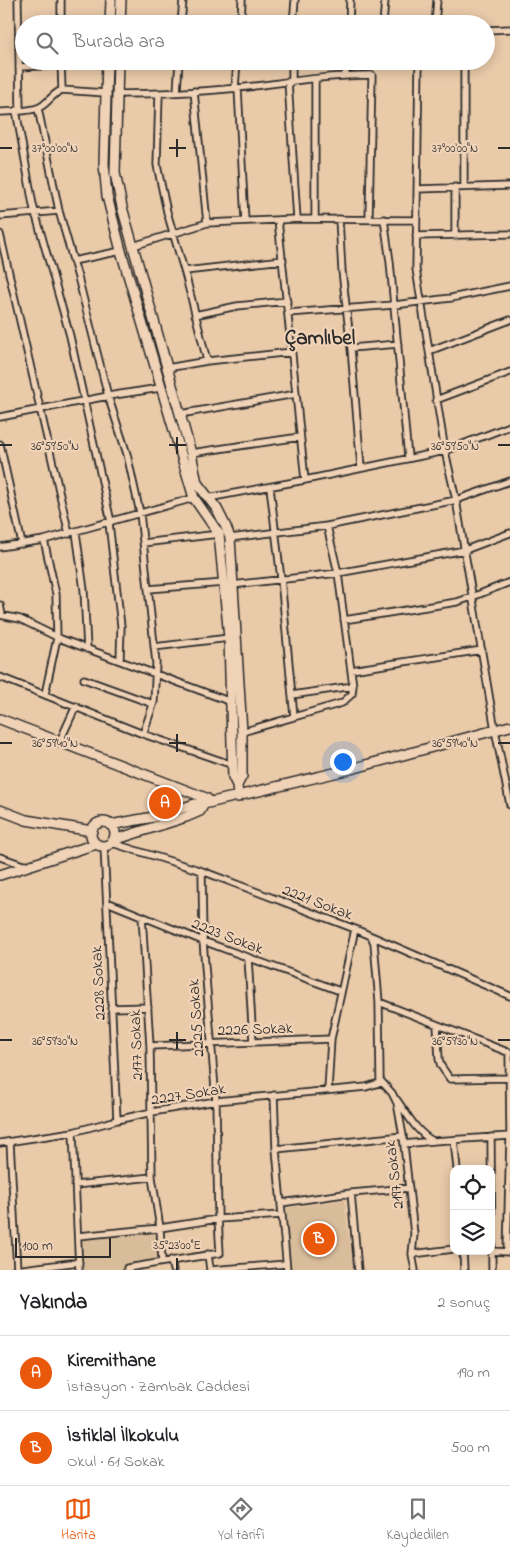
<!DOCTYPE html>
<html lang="tr">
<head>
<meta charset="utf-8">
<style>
	:root { --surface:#fff; --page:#f2f2f2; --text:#202124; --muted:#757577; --line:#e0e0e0; --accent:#ea580c }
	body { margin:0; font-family:"Indie Flower",sans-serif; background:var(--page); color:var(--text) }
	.controls { position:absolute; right:15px; bottom:15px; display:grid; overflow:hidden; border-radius:10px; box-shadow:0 2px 12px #0003 }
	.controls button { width:45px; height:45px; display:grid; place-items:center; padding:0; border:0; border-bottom:1px solid var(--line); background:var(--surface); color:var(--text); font:25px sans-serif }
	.scale { position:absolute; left:15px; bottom:12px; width:96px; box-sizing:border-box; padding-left:5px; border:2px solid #2b2b2b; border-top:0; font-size:14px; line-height:18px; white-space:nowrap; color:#2b2b2b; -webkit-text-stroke:4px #f0d2b6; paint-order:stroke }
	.you { position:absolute; left:342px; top:761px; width:18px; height:18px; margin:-12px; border:4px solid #fff; border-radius:50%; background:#1a73e8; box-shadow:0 0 0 8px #1a73e833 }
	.badge { display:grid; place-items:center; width:32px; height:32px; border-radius:50%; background:var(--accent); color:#fff; font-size:16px; font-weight:700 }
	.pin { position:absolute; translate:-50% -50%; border:2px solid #fff; box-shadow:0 1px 5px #0006 }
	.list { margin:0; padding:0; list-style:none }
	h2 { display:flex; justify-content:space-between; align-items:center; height:65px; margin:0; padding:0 20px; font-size:21px }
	h2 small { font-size:16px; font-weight:400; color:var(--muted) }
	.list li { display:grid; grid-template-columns:32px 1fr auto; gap:15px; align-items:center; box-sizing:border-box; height:75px; padding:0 20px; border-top:1px solid var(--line) }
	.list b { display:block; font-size:19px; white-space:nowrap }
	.list p { margin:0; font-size:16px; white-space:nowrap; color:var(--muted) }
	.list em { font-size:16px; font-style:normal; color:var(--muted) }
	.icon { flex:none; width:28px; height:28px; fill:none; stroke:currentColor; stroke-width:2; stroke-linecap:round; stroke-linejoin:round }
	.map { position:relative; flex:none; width:510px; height:1270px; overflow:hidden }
	.search { position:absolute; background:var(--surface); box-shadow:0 2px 12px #0003; left:15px; right:15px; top:15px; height:55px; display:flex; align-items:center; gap:12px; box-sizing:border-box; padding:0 18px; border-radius:28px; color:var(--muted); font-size:19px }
	.sheet { height:215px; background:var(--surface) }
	nav { display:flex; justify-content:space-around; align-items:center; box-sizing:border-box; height:70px; border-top:1px solid var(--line); background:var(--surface); font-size:14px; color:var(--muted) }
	nav a { display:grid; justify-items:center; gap:2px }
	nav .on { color:var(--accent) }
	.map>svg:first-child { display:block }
	.built { fill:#d9bc9a }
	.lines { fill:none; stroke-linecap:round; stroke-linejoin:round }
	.street-casing { stroke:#2b2b2b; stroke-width:9 }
	.secondary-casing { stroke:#2b2b2b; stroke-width:12 }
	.street { stroke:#f0d2b6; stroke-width:5.5 }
	.secondary { stroke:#f0d2b6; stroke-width:9 }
	.ticks { fill:none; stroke:#2b2b2b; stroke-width:2 }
	.labels { text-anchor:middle; stroke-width:4.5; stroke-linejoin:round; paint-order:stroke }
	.street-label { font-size:16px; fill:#2b2b2b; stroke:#f0d2b6 }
	.district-label { font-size:21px; font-weight:bold; fill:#2b2b2b; stroke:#f0d2b6 }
	.ticks-label { font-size:12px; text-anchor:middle; fill:#2b2b2b; stroke:#f0d2b6; stroke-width:4.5; stroke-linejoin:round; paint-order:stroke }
</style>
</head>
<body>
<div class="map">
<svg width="510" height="1270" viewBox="0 0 510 1270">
	<rect width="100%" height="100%" fill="#e9caa9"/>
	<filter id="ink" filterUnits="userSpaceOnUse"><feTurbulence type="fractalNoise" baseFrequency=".02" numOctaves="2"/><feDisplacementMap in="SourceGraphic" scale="10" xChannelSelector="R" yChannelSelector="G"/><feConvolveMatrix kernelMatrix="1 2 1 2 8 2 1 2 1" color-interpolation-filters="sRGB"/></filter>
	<g filter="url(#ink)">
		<path class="built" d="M344,1200L353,1270H291L286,1208Z
			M158,1233L160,1259L124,1266V1270H84L83,1240Z"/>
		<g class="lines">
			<defs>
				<path id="street" d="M18,0L20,110
					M61,24V0
					M181,24L183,0
					M241,24L242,0
					M293,24L295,0
					M349,24L350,0
					M383,24L385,0
					M435,24L437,0
					M486,30L510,29
					M61,61L62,90
					M419,61L416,269L445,451L456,500L495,730L510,805
					M464,61V187
					M19,67L61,65
					M345,76L346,61
					M288,82L297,219
					M292,82V61
					M235,88L237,61
					M238,88L245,221
					M194,91L207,223
					M177,92L179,61
					M116,94C157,94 198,92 238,88C283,83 327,75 372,75L369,219
					M159,94L157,165L167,212L186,277L207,361
					M38,108L59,211L79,281L108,396L127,454L140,513L156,663L154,702L143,734
					M16,110L33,205L70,336L111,522
					M0,112C11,111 31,112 40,107C48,103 52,94 62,90L105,93
					M417,189L510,186
					M0,216L59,211
					M315,219V79
					M339,219L342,271L351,348L361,468
					M384,219L390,262L408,458
					M278,220L305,480
					M0,234L69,534
					M416,236L510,234
					M455,236V187
					M133,246L207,223L297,219L416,220
					M73,261L121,251
					M185,271L283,260
					M288,313L394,305L451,298L510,286
					M195,315L237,306L287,301
					M351,348L398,344
					M429,351L510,320
					M167,368L207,361L292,352
					M436,400L510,372
					M180,414L296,394
					M0,417L108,396L160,388
					M0,444L22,544
					M191,453L300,437
					M270,487L281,579L294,717
					M208,498L305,480L445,451L510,426
					M109,523L121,626L120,660
					M76,532L84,590L87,649
					M230,538L327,526L456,500L510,481
					M44,540L56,594L57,638L45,694
					M143,543L219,534
					M0,547L44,540L194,498
					M232,585L338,573L465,550L510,533
					M148,589L224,583
					M0,605L2,615
					M0,615L20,619L61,639L231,702
					M344,620L457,602L472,597L510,582
					M154,647L229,638
					M351,670L482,650
					M0,677L143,734L233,765
					M84,679L153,704
					M292,695L353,686
					M242,732L342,703L352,694L353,686L338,573L327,526
					M59,743L76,706
					M112,843L202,871L355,929L510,996
					M104,846L117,1120
					M0,857L26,866
					M107,902L203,941L340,991
					M142,916L150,1046L152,1177L160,1228L162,1262
					M371,936L374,943L379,1002L380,1080L392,1093L397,1103L403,1136L414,1234L412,1254L415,1270
					M248,957L253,1042
					M379,1002L510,1053
					M111,1008L148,1007
					M437,1025L439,1059L441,1066L450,1079L510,1078
					M150,1046L331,1039
					M328,1090L331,1039L355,929
					M274,1095L276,1149L287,1270
					M397,1100C407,1114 416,1132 433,1141
					M73,1132L79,1270
					M491,1137L492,1270
					M454,1140L457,1169
					M10,1142L17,1270
					M0,1143L73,1132L117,1120L152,1112L216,1101L366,1087L382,1082
					M404,1144L433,1141L510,1136
					M276,1149L403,1136
					M75,1185L152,1177
					M351,1193L358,1270
					M281,1203L351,1193L409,1188
					M78,1236L160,1228L218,1219L282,1215
					M463,1251L464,1270
					M491,1251L509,1252
					M507,1252L510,1136L509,1052
					M208,1254L210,1270
					M412,1254L454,1249
					M171,1260L173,1270
					M15,1270L79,1262
					M127,1270V1268L220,1253L218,1219L216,1101L203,941L202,871
					M210,1270L286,1264"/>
				<path id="secondary" d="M110,24L111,0
					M120,24L121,0
					M107,61L104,164L107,196L121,251L194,498L219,534L229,638L233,777L237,785L238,797
					M118,61L115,173L122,207L191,453L197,483L217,509L226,527L230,538L242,732V776L237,785
					M0,719L206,798L211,802
					M0,810L26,820L92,831
					M91 834a12 12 0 1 1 24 0a12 12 0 1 1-24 0Z
					M110,825L159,816L195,804H204L351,769L510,726
					M114,840L186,817L200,811L204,804
					M0,875L96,844"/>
			</defs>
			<use href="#street" class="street-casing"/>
			<use href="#secondary" class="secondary-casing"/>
			<use href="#street" class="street"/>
			<use href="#secondary" class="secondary"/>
		</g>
	</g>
	<path class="ticks" d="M177,139V157M0,148H12M169,148H186M498,148H510M177,437V454M0,445H12M169,445H186M498,445H510M177,734V752M0,743H12M169,743H186M498,743H510M177,1032V1049M0,1040H12M169,1040H186M498,1040H510M177,1258V1270"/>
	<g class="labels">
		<g class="street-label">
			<text transform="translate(318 901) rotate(21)" y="6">2221 Sokak</text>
			<text transform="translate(228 935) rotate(21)" y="6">2223 Sokak</text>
			<text transform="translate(97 983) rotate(-93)" y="6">2228 Sokak</text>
			<text transform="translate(195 1018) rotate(-94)" y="6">2225 Sokak</text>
			<text transform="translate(255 1028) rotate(-2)" y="6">2226 Sokak</text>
			<text transform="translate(135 1045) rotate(-92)" y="6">2177 Sokak</text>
			<text transform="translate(188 1093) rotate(-9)" y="6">2227 Sokak</text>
			<text transform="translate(393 1175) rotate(-97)" y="6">2197 Sokak</text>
		</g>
		<g class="district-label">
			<text x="320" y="344">Çamlıbel</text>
		</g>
	</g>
	<g class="ticks-label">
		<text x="55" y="152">37°00'00"N</text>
		<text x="455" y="152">37°00'00"N</text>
		<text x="55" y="450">36°59'50"N</text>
		<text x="455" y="450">36°59'50"N</text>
		<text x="55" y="747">36°59'40"N</text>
		<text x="455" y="747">36°59'40"N</text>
		<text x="55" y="1045">36°59'30"N</text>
		<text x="455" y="1045">36°59'30"N</text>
		<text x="177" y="1249">35°23'00"E</text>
	</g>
</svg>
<div class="controls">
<button><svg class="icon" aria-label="locate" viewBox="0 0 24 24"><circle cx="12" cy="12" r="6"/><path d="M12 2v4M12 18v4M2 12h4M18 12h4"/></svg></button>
<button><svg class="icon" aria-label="layers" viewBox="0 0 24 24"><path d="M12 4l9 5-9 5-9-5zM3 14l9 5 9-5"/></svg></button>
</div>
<div class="scale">100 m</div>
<div class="you"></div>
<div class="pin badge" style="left:165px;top:803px">A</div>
<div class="pin badge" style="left:319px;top:1239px">B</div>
<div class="search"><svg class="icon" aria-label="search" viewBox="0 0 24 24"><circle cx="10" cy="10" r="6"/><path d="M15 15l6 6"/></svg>Burada ara</div>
</div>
<section class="sheet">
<h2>Yakında<small>2 sonuç</small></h2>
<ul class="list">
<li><span class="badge">A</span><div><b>Kiremithane</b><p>İstasyon · Zambak Caddesi</p></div><em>190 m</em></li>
<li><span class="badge">B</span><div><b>İstiklal İlkokulu</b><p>Okul · 61 Sokak</p></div><em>500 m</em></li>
</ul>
</section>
<nav>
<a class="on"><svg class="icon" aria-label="map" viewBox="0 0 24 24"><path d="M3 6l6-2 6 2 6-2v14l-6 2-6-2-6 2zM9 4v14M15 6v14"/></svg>Harita</a>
<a><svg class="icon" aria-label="directions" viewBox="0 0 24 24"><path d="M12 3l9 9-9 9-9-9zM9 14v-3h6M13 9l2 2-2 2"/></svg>Yol tarifi</a>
<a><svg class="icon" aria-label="saved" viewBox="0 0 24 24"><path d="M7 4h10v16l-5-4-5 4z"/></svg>Kaydedilen</a>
</nav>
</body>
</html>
